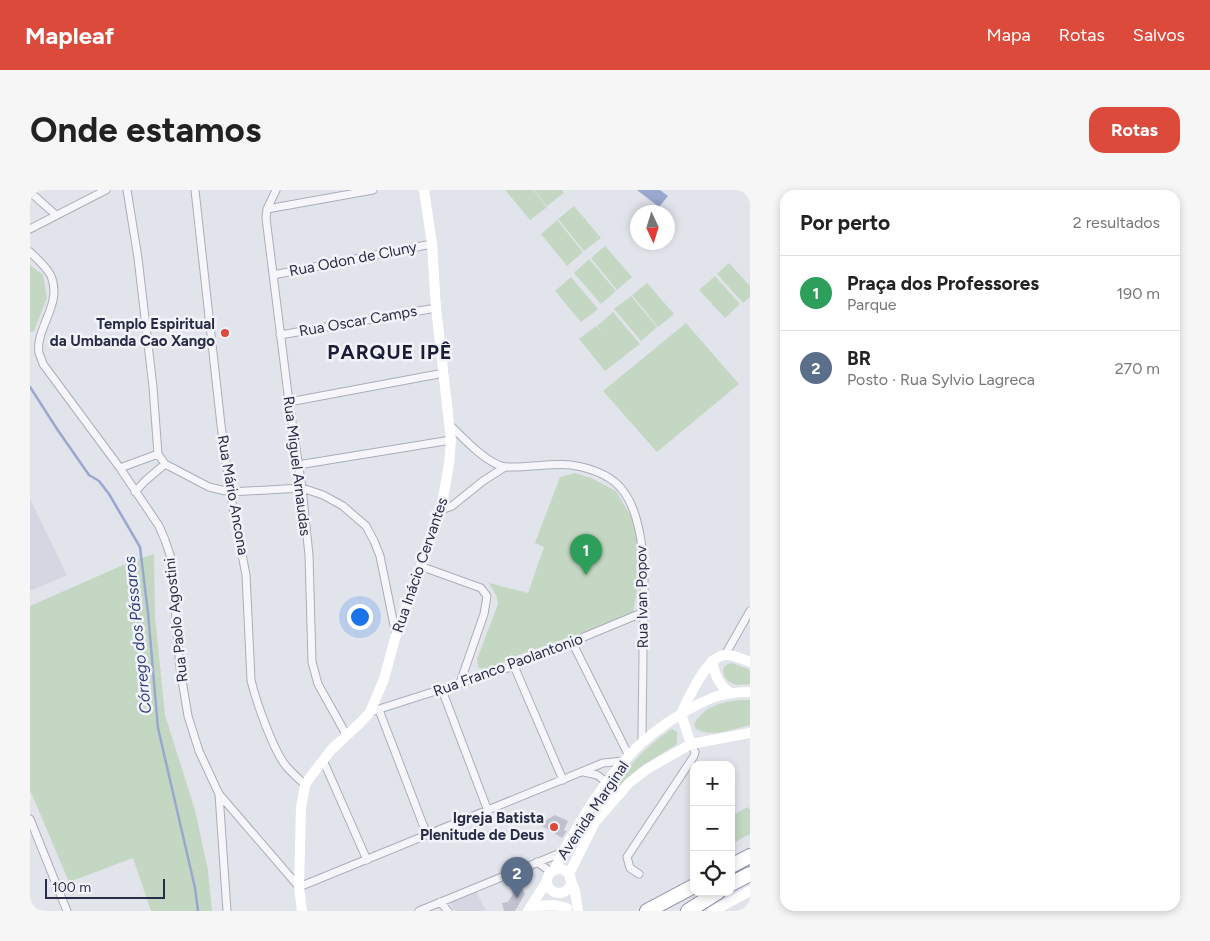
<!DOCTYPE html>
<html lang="pt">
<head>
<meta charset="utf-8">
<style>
	:root { --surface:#fff; --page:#f6f6f6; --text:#222; --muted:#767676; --line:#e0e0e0; --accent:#dc4a3c }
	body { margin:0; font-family:Figtree,sans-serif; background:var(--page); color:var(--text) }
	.controls { position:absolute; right:15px; bottom:15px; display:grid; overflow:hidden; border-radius:10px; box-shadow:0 2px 8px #0003 }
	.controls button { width:45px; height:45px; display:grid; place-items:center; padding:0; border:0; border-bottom:1px solid var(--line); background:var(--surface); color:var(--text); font:25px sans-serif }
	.compass { position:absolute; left:600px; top:15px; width:45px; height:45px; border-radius:50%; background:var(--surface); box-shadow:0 2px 8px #0003; rotate:176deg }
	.scale { position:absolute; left:15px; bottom:12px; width:120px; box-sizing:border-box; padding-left:5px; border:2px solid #282c46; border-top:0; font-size:14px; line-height:18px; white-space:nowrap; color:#282c46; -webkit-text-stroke:4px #f2f3f9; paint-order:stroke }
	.you { position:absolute; left:329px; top:426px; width:18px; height:18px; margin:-12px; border:4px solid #fff; border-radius:50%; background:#1a73e8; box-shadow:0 0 0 8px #1a73e833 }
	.badge { display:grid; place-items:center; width:32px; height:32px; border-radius:50%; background:var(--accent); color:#fff; font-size:16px; font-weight:700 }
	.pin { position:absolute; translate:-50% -41px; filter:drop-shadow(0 1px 2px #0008) }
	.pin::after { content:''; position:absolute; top:26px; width:18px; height:15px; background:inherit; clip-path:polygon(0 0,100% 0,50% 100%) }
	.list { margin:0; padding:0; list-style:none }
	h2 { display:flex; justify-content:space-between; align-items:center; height:65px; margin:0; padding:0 20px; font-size:21px }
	h2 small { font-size:16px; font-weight:400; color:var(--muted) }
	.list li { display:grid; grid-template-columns:32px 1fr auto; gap:15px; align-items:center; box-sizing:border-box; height:75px; padding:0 20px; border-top:1px solid var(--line) }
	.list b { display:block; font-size:19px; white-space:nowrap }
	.list p { margin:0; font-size:16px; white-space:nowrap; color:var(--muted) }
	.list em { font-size:16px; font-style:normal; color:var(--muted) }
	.icon { flex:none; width:28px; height:28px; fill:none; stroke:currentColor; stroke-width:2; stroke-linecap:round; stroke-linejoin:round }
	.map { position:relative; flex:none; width:720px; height:721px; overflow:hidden; border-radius:15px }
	header { display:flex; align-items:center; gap:30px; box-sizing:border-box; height:70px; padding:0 25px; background:var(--accent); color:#fff }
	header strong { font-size:24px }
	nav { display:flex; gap:28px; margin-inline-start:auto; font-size:18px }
	.intro { display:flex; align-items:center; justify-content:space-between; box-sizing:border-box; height:120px; padding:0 30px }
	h1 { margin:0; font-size:35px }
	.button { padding:12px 22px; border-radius:15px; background:var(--accent); color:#fff; font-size:18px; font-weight:700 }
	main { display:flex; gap:30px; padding:0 30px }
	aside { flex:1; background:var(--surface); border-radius:15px; box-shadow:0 2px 8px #0003 }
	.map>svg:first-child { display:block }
	.built { fill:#d4d6e1 }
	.green { fill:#c3d7c2 }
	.water { fill:#9aa7cf }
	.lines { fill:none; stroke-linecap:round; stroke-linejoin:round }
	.stream { stroke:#9aa7cf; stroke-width:2.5 }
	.building { fill:#bfc1cf }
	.minor-casing { stroke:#aaadba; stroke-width:9 }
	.motorway-casing { stroke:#888ca4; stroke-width:16 }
	.minor { stroke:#f6f6fa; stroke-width:7 }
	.secondary { stroke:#fff; stroke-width:10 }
	.motorway { stroke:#fff; stroke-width:14 }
	.poi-dot { fill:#dc4a3c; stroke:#f2f3f9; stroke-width:2 }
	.labels { text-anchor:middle; stroke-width:5; stroke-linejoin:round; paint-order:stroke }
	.street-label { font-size:15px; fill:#282c46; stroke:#f2f3f9 }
	.poi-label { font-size:15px; font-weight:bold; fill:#282c46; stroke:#f2f3f9; text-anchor:end }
	.water-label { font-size:16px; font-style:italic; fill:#2e3f7e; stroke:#f2f3f9 }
	.district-label { font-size:20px; font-weight:bold; letter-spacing:1px; fill:#1a1d37; stroke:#f2f3f9 }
</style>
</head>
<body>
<header>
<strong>Mapleaf</strong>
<nav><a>Mapa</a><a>Rotas</a><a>Salvos</a></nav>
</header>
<div class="intro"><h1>Onde estamos</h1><a class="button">Rotas</a></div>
<main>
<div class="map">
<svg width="720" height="721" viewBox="0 0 720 721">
	<rect width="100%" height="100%" fill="#e2e4ec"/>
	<path class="built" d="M0,309L37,385L0,401Z
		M446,701L456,721H425L422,717L420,712Z"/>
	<path class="green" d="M475,0H503L517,17L500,30Z
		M504,0H532L534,3L517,16Z
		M544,16L571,48L554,61L528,29Z
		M527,30L553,62L537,76L511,44Z
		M575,56L602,87L587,100L561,68Z
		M559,69L586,101L571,114L544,83Z
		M699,73L720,96V107L713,113L687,84Z
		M0,75L13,85L17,108L4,141L0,142Z
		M685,86L710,114L695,128L669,100Z
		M541,87L568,119L551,132L525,101Z
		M617,93L644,124L628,137L602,105Z
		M601,106L627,137L611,151L584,119Z
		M583,122L610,154L575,181L549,149L566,136L574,145L567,136Z
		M656,133L709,194L627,262L573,201Z
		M545,283L561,288L586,301L606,335L610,378L603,425L480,468L461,481H454L448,477L447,469L468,414L467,407L459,393L498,403L514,357L505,353L530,287Z
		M124,364L125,427L135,525L165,620L178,680L182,721H121L103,668L39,692L0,600V416L100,372Z
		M702,473L720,480V494C715,494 709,496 704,494C693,491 687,475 702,473Z
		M710,510H720V535C703,539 682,548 666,539L664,534C674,516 692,512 710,510Z
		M642,539L647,542V554L612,576L575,609L559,630L558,629C577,601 612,557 642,539Z
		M718,617L720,621V644L701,654V626Z"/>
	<path class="water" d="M607,0H630L638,6L629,17Z"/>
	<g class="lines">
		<path class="stream" d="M0,197L27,239L59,285L69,291L79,304L110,357L118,423L128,538L165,698L168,721"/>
	</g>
	<path class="building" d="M525,625L538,631L534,640L537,641L532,648L509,634Z
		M488,690L495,704L485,721H474L472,713L478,712L483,704L479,695Z"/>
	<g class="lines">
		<defs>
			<path id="minor" d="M97,0L108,68L123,197L128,264
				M165,0L191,235L200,302L216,385L221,490C226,511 243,560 256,576C262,583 269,589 275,595
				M246,0L237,19L236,28L259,212L272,298L279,365L282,472L288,494L317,546
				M0,2L26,25
				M237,19L343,0
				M0,39L76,0
				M0,62C7,69 16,76 21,86C33,114 5,138 9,163C10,166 12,170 13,174L90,278L129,336L135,350L141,368L150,478L158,526L169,561L189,604L197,721
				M243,85L402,54
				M250,145L406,118
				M259,212L414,183
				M420,235C432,247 459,276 477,277C498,278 520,273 541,275C561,278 582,285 594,302C620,338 614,414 613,458C613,490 612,521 612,553
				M128,264L135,274L179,297L200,302L272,298L293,305L313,316L336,336L344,351L350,366L366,445
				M268,275L421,250
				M90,278L128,264
				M105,302L115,291L135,274
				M411,320L422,316L453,291L475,277
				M390,376L451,398L457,406L454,424L430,493
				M542,452L599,566
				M695,465L720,421
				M484,476L533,590
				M412,500L458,621
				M349,520L397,645
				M340,522L484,476L614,422
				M293,570L337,670
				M554,582L567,585L578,593
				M189,604L269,697L573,573L594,571
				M0,629L37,721
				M507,672L521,682
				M609,684L600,678L597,667L664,566L665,562L661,554
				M410,712L418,721
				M389,721L533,662"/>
			<path id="motorway" d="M701,676L720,666
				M701,694L720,684
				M617,721L664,696
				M658,721L688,702"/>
		</defs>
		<use href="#minor" class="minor-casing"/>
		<use href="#motorway" class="motorway-casing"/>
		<use href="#minor" class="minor"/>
		<path class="secondary" d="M682,471C685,485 688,495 701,503
			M651,524C658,509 676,468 694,465C703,464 712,469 720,472
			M651,524L661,554
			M517 691a12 12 0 1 1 24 0a12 12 0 1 1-24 0Z
			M524,680C542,644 568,600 595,570C616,545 653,520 682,508C694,503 707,502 720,502
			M539,684L565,632L599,593L617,579L661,554L720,543
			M540,688L545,701L548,721
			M504,716L525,715L537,718
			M272,721L269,697L271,618L275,595L281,586L301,560L331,532L340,522L354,489L366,445L411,320L419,274L421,250L406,118L402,54L394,0
			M498,721L517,691
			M683,721L720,701"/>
		<use href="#motorway" class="motorway"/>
	</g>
	<g class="poi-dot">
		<circle cx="195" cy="143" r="5"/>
		<circle cx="524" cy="637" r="5"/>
	</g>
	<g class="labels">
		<g class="street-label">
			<text transform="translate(323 69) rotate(-11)" y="5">Rua Odon de Cluny</text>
			<text transform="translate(328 131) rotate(-10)" y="5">Rua Oscar Camps</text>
			<text transform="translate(267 276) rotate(83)" y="5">Rua Miguel Arnaudas</text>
			<text transform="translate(203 305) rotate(80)" y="5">Rua Mário Ancona</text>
			<text transform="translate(390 375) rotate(-71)" y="5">Rua Inácio Cervantes</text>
			<text transform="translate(612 407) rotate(-91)" y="5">Rua Ivan Popov</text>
			<text transform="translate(146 430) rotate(-96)" y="5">Rua Paolo Agostini</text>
			<text transform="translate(478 475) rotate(-20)" y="5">Rua Franco Paolantonio</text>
			<text transform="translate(563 620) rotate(-56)" y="5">Avenida Marginal</text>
		</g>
		<g class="poi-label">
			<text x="185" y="139">Templo Espiritual<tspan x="185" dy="17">da Umbanda Cao Xango</tspan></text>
			<text x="514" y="633">Igreja Batista<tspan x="514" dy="17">Plenitude de Deus</tspan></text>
		</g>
		<g class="water-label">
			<text transform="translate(107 445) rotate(-96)" y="6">Córrego dos Pássaros</text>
		</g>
		<g class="district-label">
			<text x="360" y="169">PARQUE IPÊ</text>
		</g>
	</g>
</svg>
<div class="controls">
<button>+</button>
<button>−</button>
<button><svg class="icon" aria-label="locate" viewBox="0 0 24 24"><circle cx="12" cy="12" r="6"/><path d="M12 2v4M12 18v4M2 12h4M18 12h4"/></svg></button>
</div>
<svg class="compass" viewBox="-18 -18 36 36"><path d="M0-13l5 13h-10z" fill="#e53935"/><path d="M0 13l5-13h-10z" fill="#767676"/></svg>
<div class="scale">100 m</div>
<div class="you"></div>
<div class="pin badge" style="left:556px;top:385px;background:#2e9e5b">1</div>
<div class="pin badge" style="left:487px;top:708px;background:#5c6f8a">2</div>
</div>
<aside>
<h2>Por perto<small>2 resultados</small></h2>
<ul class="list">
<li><span class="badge" style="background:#2e9e5b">1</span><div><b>Praça dos Professores</b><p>Parque</p></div><em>190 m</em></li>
<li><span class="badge" style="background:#5c6f8a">2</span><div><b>BR</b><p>Posto · Rua Sylvio Lagreca</p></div><em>270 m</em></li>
</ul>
</aside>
</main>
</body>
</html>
